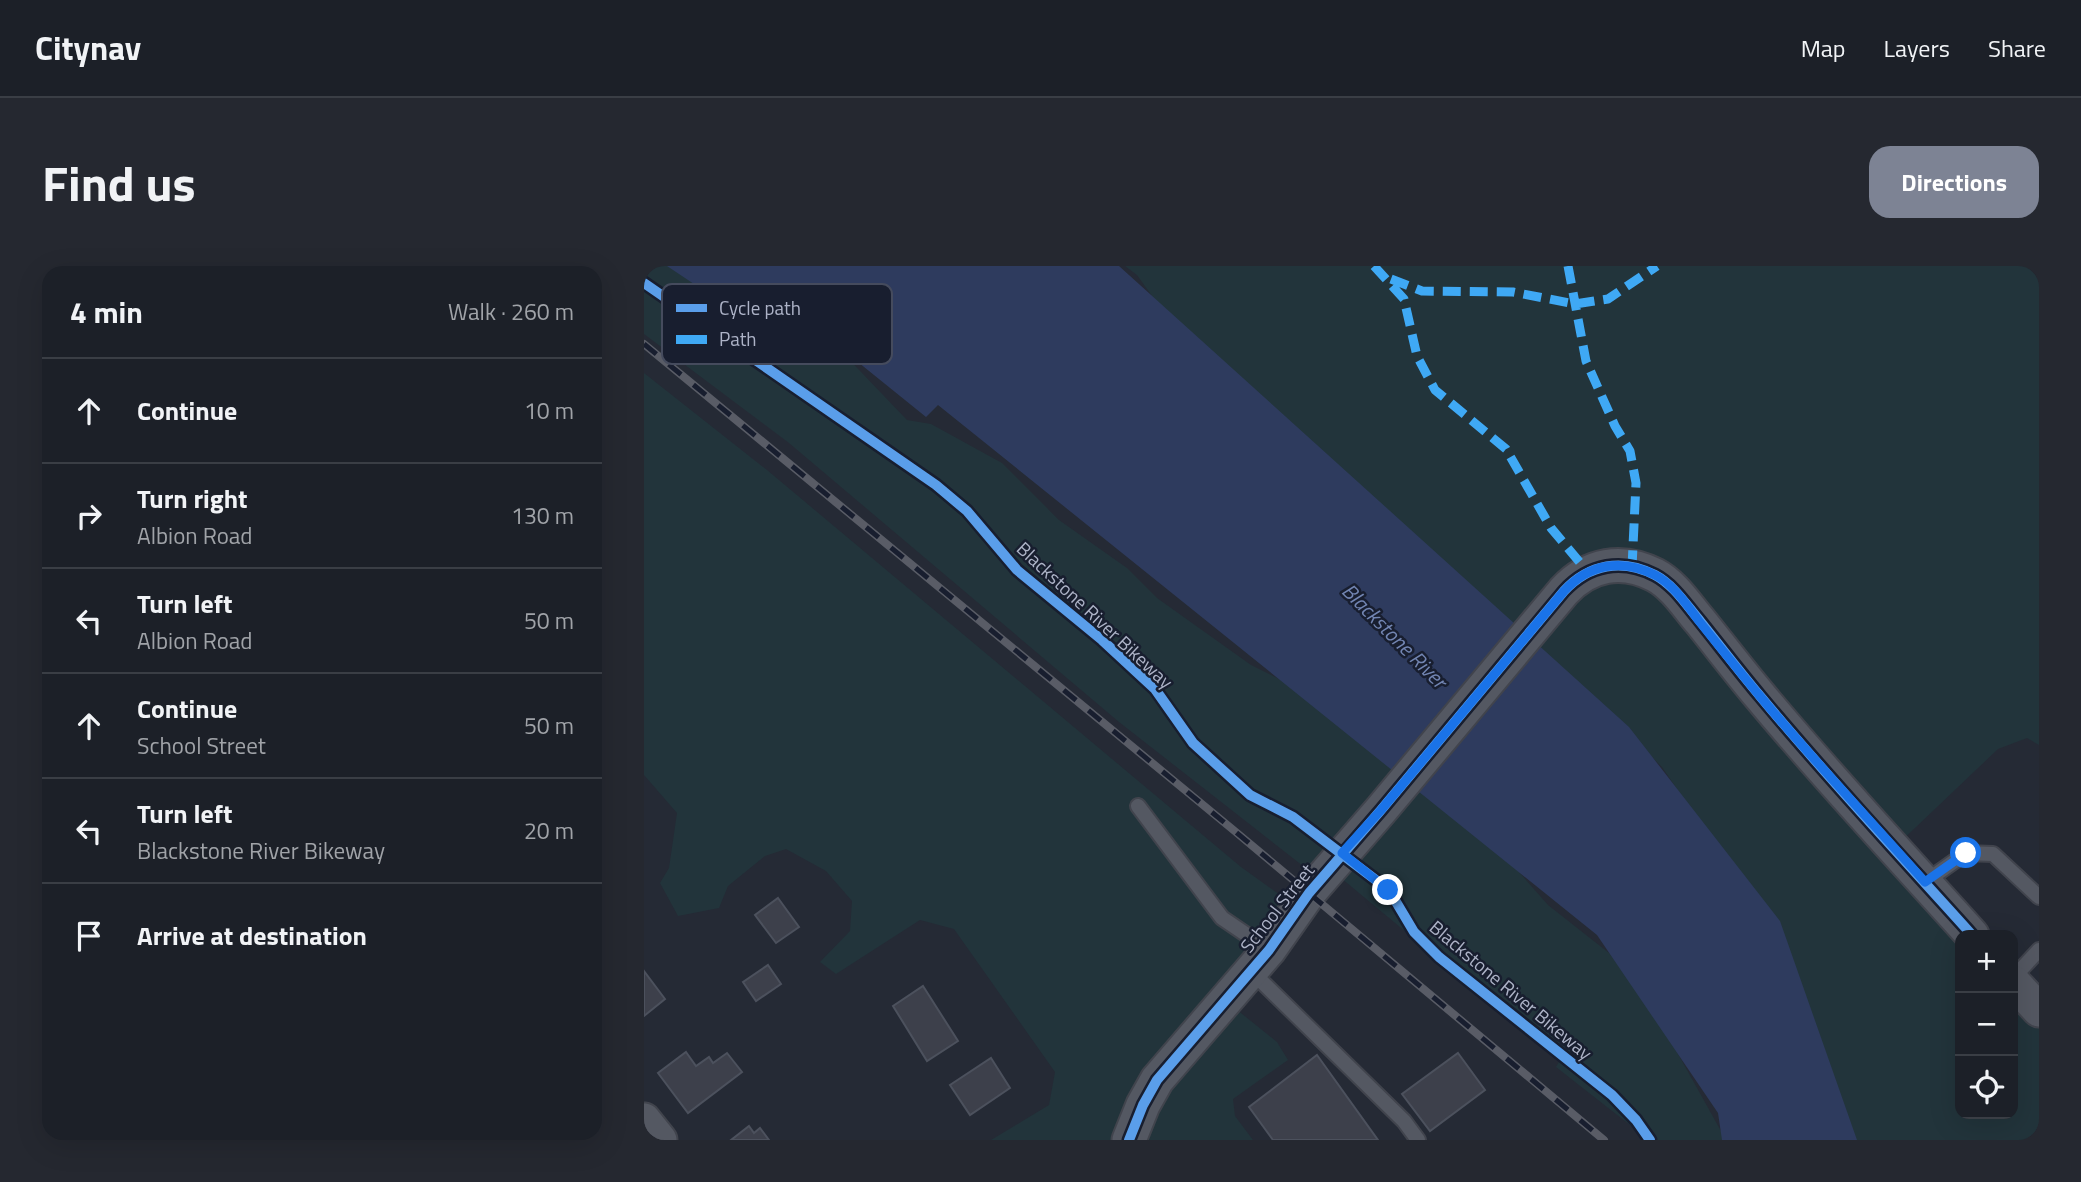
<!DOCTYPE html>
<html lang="en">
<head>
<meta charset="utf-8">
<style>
	:root { --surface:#1c2028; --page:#252830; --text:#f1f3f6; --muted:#a0a3a8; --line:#3a3e45; --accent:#7d8394 }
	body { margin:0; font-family:"Titillium Web",sans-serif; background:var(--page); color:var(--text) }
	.controls { position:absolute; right:21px; bottom:21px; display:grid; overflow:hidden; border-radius:14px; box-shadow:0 7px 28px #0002 }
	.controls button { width:63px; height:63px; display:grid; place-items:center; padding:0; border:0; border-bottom:2px solid var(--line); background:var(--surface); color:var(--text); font:35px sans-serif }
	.stop { position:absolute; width:21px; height:21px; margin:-16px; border:5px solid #1a73e8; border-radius:50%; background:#fff }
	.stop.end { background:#1a73e8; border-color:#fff; box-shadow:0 2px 7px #0008 }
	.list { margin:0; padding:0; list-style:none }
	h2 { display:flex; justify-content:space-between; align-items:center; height:91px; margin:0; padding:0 28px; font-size:30px }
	h2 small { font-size:23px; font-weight:400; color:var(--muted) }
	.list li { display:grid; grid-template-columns:46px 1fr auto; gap:21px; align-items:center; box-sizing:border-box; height:105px; padding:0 28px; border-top:2px solid var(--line) }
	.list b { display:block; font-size:26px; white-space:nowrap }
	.list p { margin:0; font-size:23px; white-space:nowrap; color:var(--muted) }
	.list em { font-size:23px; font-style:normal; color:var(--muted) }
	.icon { flex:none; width:38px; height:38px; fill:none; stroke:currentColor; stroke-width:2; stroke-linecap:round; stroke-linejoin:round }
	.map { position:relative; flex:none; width:1395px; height:874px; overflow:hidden; border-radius:21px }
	header { display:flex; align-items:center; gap:42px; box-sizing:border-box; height:98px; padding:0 35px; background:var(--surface); border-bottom:2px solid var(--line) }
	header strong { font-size:33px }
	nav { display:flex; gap:38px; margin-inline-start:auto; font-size:24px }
	.intro { display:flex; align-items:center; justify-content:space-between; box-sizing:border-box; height:168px; padding:0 42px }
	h1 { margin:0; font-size:49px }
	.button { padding:18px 32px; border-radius:21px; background:var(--accent); color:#fff; font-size:24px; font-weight:700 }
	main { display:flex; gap:42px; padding:0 42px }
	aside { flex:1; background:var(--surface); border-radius:21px; box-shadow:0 7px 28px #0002 }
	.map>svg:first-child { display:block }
	.green { fill:#22343b }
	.water { fill:#2e3b5e }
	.building { fill:#3d404b; stroke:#4c515d; stroke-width:2 }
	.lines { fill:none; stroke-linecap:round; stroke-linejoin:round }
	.service-casing { stroke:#41444d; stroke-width:18 }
	.tertiary-casing { stroke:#41444d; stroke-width:37 }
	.service { stroke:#545862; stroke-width:14 }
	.tertiary { stroke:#545862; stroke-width:33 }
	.rail-casing { stroke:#595c66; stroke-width:8 }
	.rail { stroke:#181e2f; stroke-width:5; stroke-dasharray:16; stroke-linecap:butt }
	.quiet { stroke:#3fa9f5; stroke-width:9; stroke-dasharray:18 9; stroke-linecap:butt }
	.cycleway-casing { stroke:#181e2f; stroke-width:15 }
	.cycleway { stroke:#5a9eea; stroke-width:10 }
	.route { stroke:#1a73e8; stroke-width:9 }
	.labels { text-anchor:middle; stroke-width:5; stroke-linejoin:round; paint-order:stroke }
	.street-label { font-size:19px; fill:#adb3c7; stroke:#181e2f }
	.water-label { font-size:21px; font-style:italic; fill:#7285b2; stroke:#181e2f }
	.key { fill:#181e2f; stroke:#454b5d; stroke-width:2 }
	.key-label { font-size:19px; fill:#adb3c7 }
</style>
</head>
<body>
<header>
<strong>Citynav</strong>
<nav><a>Map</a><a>Layers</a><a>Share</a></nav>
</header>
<div class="intro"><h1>Find us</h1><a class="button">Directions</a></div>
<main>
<aside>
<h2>4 min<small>Walk · 260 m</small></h2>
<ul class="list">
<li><svg class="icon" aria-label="ahead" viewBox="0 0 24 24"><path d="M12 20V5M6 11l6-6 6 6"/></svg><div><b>Continue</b></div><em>10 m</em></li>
<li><svg class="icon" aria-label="right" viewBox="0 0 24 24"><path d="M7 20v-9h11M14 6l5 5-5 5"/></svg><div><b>Turn right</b><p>Albion Road</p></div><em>130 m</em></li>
<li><svg class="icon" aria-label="left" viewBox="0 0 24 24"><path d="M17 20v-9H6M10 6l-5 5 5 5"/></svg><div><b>Turn left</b><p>Albion Road</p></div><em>50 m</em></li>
<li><svg class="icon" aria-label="ahead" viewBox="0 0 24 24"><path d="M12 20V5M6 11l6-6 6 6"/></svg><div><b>Continue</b><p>School Street</p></div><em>50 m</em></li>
<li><svg class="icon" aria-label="left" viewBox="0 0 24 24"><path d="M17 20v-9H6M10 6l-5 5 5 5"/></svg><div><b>Turn left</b><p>Blackstone River Bikeway</p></div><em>20 m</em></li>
<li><svg class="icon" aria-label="arrive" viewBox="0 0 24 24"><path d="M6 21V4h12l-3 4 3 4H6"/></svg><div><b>Arrive at destination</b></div></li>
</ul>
</aside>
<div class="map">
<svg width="1395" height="874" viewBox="0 0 1395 874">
	<rect width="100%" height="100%" fill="#252a35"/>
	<path class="green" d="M0,0H44L103,36L157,49L174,61L263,154L287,158L358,197L415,254L483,302L513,332L607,399L653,422L853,581L904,639L965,687L1014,752L1082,874H1005L912,801L916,794L697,612L681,611L659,600L475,456L145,177L0,68Z
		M481,0H1395V479L1383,472L1354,483L1251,581L1316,669V848H1369V724L1395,751V874H1199L1133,670L1018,501L936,421L536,69L493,9Z
		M0,107L123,204L597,601L654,642L587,739L633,776L644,794L589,833L591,850L609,874H347L405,839L411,806L310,663L276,654L192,708L176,696L206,665L208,635L182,605L142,583L121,590L84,620L75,642L34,650L16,617L25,602L33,547L0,509Z"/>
	<path class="water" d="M23,0H475L985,461L1136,655L1213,874H1078L1074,847L953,669L294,139L282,151L142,38L98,33L56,22Z"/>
	<path class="building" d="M134,632L155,661L132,677L111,649Z
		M124,699L137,718L112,735L99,716Z
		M0,705L21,733L0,750Z
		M279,720L314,775L283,795L249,740Z
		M42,786L52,800L65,791L69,797L83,787L98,806L44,847L14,807Z
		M814,787L841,824L786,865L758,828Z
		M673,789L734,874H629L605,841Z
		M347,792L366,822L326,849L306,819Z
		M105,860L110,867L116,862L125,874H87Z"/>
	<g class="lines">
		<defs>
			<path id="service" d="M494,540L578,652L625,684
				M1281,616L1322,587L1349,588L1395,631
				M607,705L760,855L774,874
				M1369,712L1395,684"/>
			<path id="tertiary" d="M1369,716L1395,744
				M0,854L16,874
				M485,874L499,839L513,814L625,684L665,627L737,544L920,325C945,298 978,292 1011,309C1030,319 1043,340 1056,355C1076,380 1095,405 1116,430C1184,512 1257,590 1328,669"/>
		</defs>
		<use href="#service" class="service-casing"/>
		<use href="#tertiary" class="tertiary-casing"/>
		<use href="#service" class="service"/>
		<use href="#tertiary" class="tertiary"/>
		<defs>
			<path id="rail" d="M0,78L587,562L960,874"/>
		</defs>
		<use href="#rail" class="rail-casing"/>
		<use href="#rail" class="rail"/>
		<path class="quiet" d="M730,0L760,33L773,90L791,124L862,183L907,262L943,305
			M924,0L942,95L971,160L986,185L992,217L988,301
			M747,13L778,25L869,26L931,38L964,33L1013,0"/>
		<defs>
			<path id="cycleway" d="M0,17L292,219L323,245L373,304L458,374L511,423L549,477L606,529L649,551L745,624L770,666L795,691L968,829L992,854L1006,874
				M485,874L499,839L513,814L625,684L665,627L737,544L920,325C945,298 978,292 1011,309C1030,319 1043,340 1056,355C1076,380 1095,405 1116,430C1184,512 1257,590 1328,669"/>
		</defs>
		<use href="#cycleway" class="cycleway-casing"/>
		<use href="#cycleway" class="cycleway"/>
	</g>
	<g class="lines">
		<path class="route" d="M744,624L698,587L737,544L920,325C945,298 977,292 1011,309C1029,318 1043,339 1055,355C1075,380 1095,405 1115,429C1168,493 1226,554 1281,616L1322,587"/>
	</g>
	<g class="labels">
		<g class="street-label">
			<text transform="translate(451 349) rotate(43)" y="7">Blackstone River Bikeway</text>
			<text transform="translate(633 642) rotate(-52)" y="7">School Street</text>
			<text transform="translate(867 724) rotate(40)" y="7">Blackstone River Bikeway</text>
		</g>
		<g class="water-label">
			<text transform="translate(750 370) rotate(45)" y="7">Blackstone River</text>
		</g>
	</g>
	<rect x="18" y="18" width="230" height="80" rx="10" class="key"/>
	<rect x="32" y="38" width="31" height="8" fill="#5a9eea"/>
	<rect x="32" y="69" width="31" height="9" fill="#3fa9f5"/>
	<g class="key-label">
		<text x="75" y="49">Cycle path</text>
		<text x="75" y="80">Path</text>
	</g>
</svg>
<div class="controls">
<button>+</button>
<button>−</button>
<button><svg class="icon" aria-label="locate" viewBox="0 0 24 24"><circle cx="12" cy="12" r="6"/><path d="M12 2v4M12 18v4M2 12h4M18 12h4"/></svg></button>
</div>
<div class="stop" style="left:1322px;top:587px"></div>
<div class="stop end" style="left:744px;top:624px"></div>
</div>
</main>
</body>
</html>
